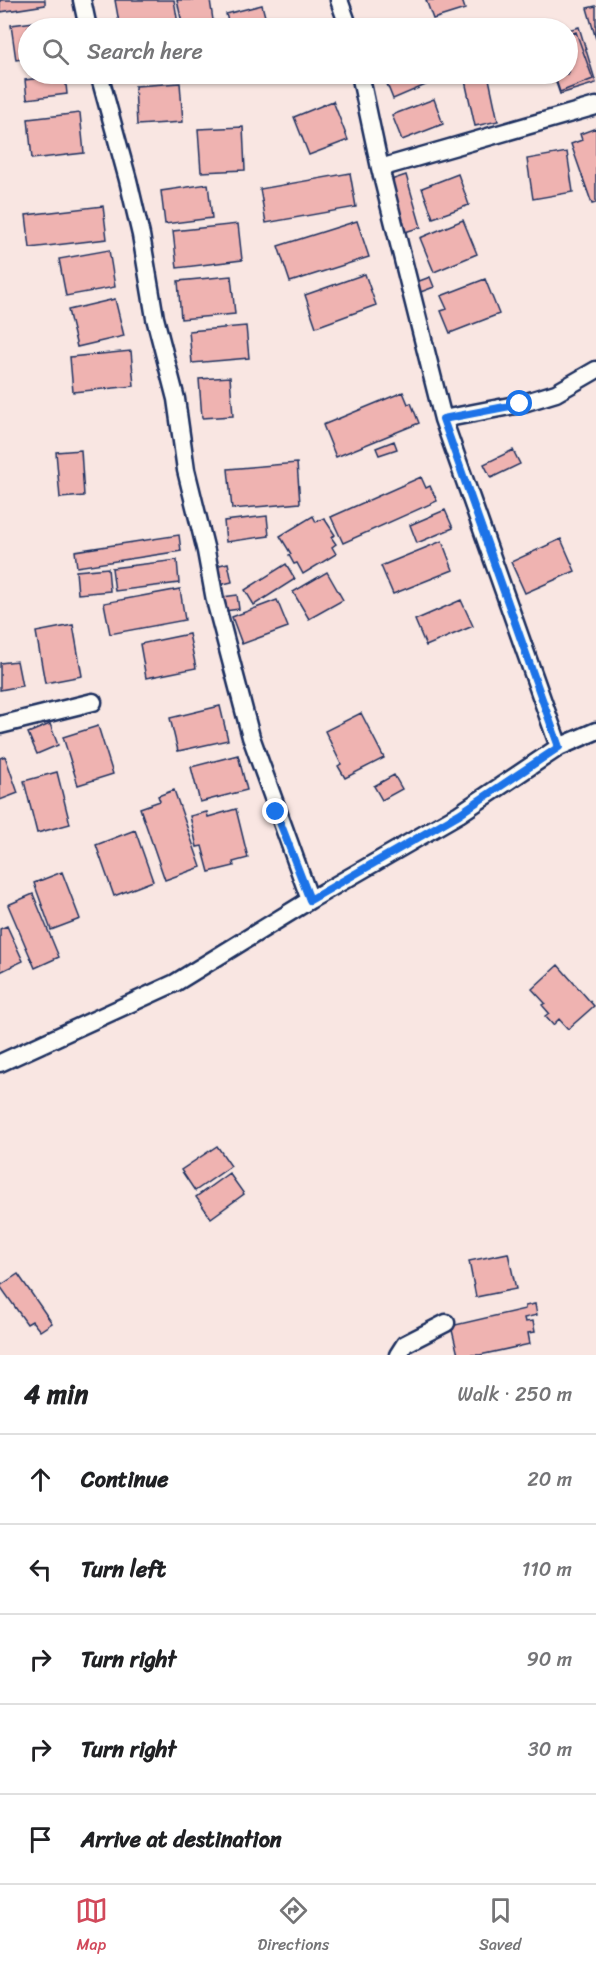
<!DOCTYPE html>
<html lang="en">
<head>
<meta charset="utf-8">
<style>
	:root { --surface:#fff; --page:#f2f2f2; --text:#202124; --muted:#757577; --line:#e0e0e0; --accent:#d1495b }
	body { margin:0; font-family:Sriracha,sans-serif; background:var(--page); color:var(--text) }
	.stop { position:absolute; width:18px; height:18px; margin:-14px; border:4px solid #1a73e8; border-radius:50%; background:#fff }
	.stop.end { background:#1a73e8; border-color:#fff; box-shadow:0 2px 6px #0008 }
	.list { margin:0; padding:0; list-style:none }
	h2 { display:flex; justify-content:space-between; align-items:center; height:78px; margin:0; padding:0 24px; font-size:26px }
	h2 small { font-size:20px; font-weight:400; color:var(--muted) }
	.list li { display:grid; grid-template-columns:39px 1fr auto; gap:18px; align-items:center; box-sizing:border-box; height:90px; padding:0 24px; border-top:2px solid var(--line) }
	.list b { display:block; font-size:22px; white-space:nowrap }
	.list em { font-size:20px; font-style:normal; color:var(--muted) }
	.icon { flex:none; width:33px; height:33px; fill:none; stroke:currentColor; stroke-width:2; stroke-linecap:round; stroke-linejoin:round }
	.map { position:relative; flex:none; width:596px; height:1355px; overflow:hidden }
	.search { position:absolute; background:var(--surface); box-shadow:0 2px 4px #0004; left:18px; right:18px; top:18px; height:66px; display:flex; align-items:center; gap:15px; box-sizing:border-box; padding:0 21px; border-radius:33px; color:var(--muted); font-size:22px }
	.sheet { height:528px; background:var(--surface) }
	nav { display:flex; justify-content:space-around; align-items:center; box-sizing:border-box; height:84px; border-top:2px solid var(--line); background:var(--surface); font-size:16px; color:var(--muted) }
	nav a { display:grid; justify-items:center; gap:3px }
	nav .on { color:var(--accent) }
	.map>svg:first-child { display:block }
	.building { fill:#efb3b1; stroke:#1b2f5e; stroke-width:1.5 }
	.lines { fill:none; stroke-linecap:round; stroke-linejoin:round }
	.street-casing { stroke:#1b2f5e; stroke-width:21 }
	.street { stroke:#fdfcf7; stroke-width:16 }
	.route { stroke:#1a73e8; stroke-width:8 }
</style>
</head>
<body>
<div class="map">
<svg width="596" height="1355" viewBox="0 0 596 1355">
	<rect width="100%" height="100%" fill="#f9e6e2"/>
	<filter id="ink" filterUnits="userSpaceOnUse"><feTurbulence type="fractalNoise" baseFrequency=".0167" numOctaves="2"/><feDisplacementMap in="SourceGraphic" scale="12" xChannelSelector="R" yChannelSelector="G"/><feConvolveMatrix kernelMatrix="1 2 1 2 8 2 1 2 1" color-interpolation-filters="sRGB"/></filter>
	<g filter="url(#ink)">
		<path class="building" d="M0,0H45V5L0,12Z
			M115,0H174L178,24L153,28H120Z
			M177,0H210L214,27L183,28Z
			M426,0H462L465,9L433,19Z
			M262,5L268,28H230L226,14Z
			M596,6V39L587,8Z
			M58,19L59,28H28V58L16,60L11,25Z
			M579,27L596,83L560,94L553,74H568V30Z
			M576,32L593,79L560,92L554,74H568V35Z
			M131,74H188V77L132,81Z
			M383,74H448L449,75L393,99Z
			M475,74H488L498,121L475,126L464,76Z
			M65,75L67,94L27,99L25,80Z
			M180,83L183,122L137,125L135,86Z
			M434,99L443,124L402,140L392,115Z
			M333,101L348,140L309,155L294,117Z
			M80,113L84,153L32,159L28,119Z
			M243,127L245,170L201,172L198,129Z
			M596,128V203L592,204L571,144L582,140L580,134Z
			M567,152L573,192L533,199L527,159Z
			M350,173L356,207L266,223L260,189Z
			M458,174L469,205L433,218L422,188Z
			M406,175L421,227L405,232L391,180Z
			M208,184L212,218L165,224L161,191Z
			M103,206L107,239L30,248L26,215Z
			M463,220L477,254L434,272L420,238Z
			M357,221L369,257L290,282L278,246Z
			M238,224L242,260L177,268L173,231Z
			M109,250L115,287L66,296L59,259Z
			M365,274L376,305L316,327L305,295Z
			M231,276L235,314L181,319L178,281Z
			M430,277L434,287L418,293L414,283Z
			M485,279L499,314L450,333L441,311L447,309L441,296Z
			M115,299L124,336L77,347L68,310Z
			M246,326L249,358L192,363L189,331Z
			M131,351L134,386L73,392L70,357Z
			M230,377L233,416L202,418L199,379Z
			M403,392L408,404L411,403L419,423L336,457L323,425Z
			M394,441L397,449L379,455L376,448Z
			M81,450L84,496L60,498L56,452Z
			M513,450L520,464L491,478L484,464Z
			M297,463L300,503L232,509L228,469Z
			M421,477L426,488L430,486L437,501L343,543L331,517Z
			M445,510L453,528L417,543L410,525Z
			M267,516L269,536L226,542L224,521Z
			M313,516L316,522L324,518L335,535L331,537L336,544L332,547L336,554L303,574L297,563L294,564L289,555L291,554L280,536Z
			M179,535L181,551L77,567L75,551Z
			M561,539L575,571L525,593L511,562Z
			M442,541L453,570L393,594L381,566Z
			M177,560L179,583L115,591L112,568Z
			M228,563L232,582L219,585L215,566Z
			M286,564L295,579L254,605L245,590Z
			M108,568L110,591L78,594L76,571Z
			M327,572L343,600L309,619L293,592Z
			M180,589L185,620L110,634L104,603Z
			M237,595L239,609L225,611L223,597Z
			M277,600L288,627L242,644L232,617Z
			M461,600L473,626L426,646L415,620Z
			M73,625L82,676L45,683L36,632Z
			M189,634L196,668L146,678L140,644Z
			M17,661L22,686L0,690V663Z
			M220,706L228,740L178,751L170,718Z
			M361,713L384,758L345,778L338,766L341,764L325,731Z
			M50,724L58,745L37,754L28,733Z
			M98,726L113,774L78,785L63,737Z
			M238,755L247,790L200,802L191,767Z
			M5,756L18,793L0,800V758Z
			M57,772L70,824L37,833L24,781Z
			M394,775L402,789L382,800L374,786Z
			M174,790L201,867L165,880L140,808L160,801L158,796Z
			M236,809L248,858L233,862L234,866L209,872L202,846L197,847L190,816L207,812L208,817Z
			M135,830L153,881L114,896L96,845Z
			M62,872L80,919L51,930L34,883Z
			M33,894L59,957L35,968L8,905Z
			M7,926L23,961L0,972V929Z
			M558,965L594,1006L568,1029L559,1019L553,1025L545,1016L549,1013L542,1005L545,1003L532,989Z
			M217,1146L231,1166L195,1191L181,1170Z
			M229,1173L244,1194L211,1218L196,1197Z
			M508,1253L516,1289L476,1297L469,1261Z
			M18,1274L52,1323L40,1331L32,1321L27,1324L0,1286Z
			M535,1304L537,1315L524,1318L525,1322L533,1321L535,1332L528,1333L530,1344L480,1355H458L451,1326L525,1309V1306Z"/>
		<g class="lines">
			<defs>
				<path id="street" d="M82,0L88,28
					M339,0L349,28
					M99,74L128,180L141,235L155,318L176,399L186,470L206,551L215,600L251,737L310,900
					M360,74L380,168L443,419L559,747
					M380,168L596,106
					M443,419L520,404L556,393L596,370
					M0,725L93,702
					M0,1063L175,983L310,900L459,814L559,747L596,731
					M398,1355L405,1344L446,1323"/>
			</defs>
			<use href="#street" class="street-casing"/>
			<use href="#street" class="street"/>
		</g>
	</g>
	<g class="lines" filter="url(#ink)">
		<path class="route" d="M276,812L310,900L459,814L559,747L443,419L520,404"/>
	</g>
</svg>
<div class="stop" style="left:520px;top:404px"></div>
<div class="stop end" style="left:276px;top:812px"></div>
<div class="search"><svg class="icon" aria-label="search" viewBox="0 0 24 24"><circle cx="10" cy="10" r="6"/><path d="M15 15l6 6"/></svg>Search here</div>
</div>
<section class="sheet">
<h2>4 min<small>Walk · 250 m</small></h2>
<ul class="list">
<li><svg class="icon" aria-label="ahead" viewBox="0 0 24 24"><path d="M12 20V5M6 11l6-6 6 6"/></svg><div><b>Continue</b></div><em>20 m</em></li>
<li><svg class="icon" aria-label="left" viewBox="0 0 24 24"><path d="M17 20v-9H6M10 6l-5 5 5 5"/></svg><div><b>Turn left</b></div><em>110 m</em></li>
<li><svg class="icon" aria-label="right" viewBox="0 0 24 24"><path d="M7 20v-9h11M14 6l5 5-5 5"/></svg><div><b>Turn right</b></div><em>90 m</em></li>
<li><svg class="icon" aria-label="right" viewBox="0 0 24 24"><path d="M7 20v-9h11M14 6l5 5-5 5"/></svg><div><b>Turn right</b></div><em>30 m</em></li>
<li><svg class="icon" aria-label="arrive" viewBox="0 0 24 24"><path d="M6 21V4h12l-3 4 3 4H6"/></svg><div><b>Arrive at destination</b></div></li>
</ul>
</section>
<nav>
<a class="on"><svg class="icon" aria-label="map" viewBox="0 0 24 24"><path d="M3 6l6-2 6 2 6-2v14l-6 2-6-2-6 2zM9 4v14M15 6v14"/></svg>Map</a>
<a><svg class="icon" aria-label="directions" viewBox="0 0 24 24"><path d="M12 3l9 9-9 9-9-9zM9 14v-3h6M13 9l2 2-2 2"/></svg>Directions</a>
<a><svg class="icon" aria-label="saved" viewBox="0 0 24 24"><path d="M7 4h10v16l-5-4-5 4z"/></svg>Saved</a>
</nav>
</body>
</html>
